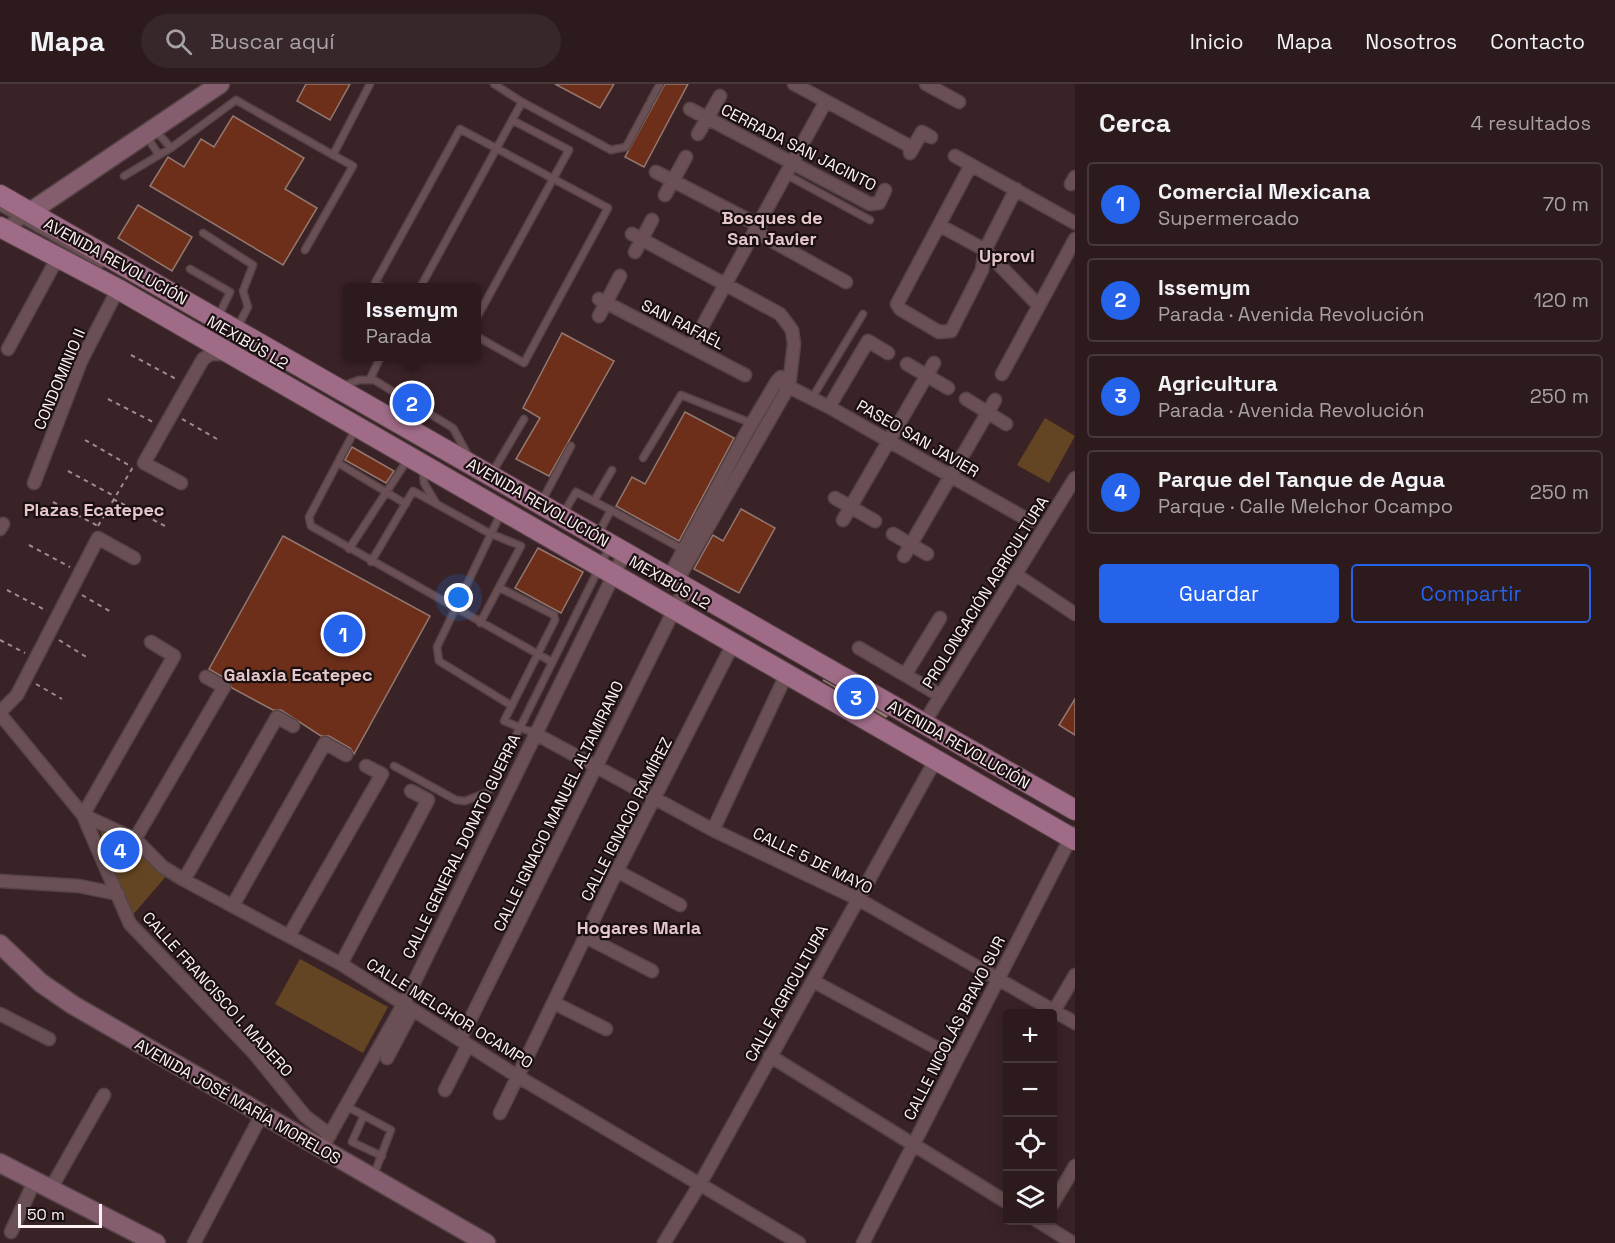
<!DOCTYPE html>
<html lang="es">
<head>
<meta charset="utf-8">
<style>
	:root { --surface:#2c1a1d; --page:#38272a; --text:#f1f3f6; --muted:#a6a1a4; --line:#48383b; --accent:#2563eb }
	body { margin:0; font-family:"Space Grotesk",sans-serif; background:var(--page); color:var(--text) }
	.controls { position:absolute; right:18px; bottom:18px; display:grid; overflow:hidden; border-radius:6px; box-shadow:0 3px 15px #0003 }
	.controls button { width:54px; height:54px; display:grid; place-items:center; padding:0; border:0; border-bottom:2px solid var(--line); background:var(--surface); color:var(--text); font:30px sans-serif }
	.scale { position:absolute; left:18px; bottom:15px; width:84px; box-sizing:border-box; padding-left:6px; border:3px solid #fef1f3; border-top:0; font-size:16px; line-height:21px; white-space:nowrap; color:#fef1f3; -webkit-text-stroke:4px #1a1011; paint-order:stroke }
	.you { position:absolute; left:459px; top:514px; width:21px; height:21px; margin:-15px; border:4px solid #fff; border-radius:50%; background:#1a73e8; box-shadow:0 0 0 9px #1a73e833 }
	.badge { display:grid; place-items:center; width:39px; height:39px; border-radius:50%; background:var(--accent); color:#fff; font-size:20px; font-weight:700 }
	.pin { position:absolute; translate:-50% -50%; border:3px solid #fff; box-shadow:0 2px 6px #0006 }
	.popup { position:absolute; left:343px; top:199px; width:138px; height:78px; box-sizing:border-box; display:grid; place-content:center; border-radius:6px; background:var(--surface); filter:drop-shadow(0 2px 4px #0005); font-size:20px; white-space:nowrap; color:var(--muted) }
	.popup b { font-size:22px; color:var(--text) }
	.popup::after { content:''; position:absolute; left:50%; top:100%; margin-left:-12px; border:12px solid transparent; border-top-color:var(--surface) }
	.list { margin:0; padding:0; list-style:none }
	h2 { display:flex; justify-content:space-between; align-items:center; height:78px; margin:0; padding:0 24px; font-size:26px }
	h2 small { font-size:20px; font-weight:400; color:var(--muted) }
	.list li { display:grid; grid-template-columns:39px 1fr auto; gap:18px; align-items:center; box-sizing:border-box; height:84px; margin:0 12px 12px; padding:0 12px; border:2px solid var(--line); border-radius:6px }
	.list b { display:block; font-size:22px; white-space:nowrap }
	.list p { margin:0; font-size:20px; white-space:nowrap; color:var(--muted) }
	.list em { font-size:20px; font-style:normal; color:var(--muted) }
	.actions { display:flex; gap:12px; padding:18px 24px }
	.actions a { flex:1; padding:14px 0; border:2px solid var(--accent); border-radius:6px; text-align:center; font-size:21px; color:var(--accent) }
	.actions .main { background:var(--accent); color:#fff }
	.icon { flex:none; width:33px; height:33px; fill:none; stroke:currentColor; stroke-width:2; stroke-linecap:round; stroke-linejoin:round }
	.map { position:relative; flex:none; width:1075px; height:1159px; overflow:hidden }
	header { display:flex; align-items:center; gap:36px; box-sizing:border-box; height:84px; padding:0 30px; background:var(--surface); border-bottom:2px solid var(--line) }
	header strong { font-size:28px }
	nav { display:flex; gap:33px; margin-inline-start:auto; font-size:21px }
	.search { width:420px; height:54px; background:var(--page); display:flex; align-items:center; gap:15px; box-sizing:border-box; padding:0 21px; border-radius:33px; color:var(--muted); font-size:22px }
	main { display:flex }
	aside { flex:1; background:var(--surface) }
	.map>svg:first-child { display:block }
	.green { fill:#644523 }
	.building { fill:#6d2e1a; stroke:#937870; stroke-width:1.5 }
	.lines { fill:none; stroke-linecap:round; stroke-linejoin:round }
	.service-casing { stroke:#554346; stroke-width:9 }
	.minor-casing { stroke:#554346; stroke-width:15 }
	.secondary-casing { stroke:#554346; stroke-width:21 }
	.primary-casing { stroke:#554346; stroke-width:22 }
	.path { stroke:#9e8c8f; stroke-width:2; stroke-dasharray:4.5 4.5; stroke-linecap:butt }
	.service { stroke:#6a5054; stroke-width:6 }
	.minor { stroke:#6a5054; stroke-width:12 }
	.secondary { stroke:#845e6e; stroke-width:18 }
	.primary { stroke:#9f6b87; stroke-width:20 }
	.labels { text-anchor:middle; stroke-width:4.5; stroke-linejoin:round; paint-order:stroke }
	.street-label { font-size:16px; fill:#fef1f3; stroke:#1a1011 }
	.neighbourhood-label { font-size:18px; font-weight:bold; fill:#e5c6ca; stroke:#1a1011 }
</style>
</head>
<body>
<header>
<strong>Mapa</strong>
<div class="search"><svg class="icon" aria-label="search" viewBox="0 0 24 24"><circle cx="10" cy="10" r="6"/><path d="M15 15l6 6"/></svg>Buscar aquí</div>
<nav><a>Inicio</a><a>Mapa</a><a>Nosotros</a><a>Contacto</a></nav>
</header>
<main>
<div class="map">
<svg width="1075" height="1159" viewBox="0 0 1075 1159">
	<rect width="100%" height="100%" fill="#3a2327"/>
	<path class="green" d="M1045,334L1075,352L1049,399L1017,381Z
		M98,742L168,790L131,833Z
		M300,875L388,923L363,969L275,920Z"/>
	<path class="building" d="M306,0H350L330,36L297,17Z
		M555,0H614L600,24Z
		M665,0H688L644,83L625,73Z
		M233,32L304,74L285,105L317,124L283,181L150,102L168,73L184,83L201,55L214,63Z
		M138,121L192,153L172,187L118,154Z
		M562,249L614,277L549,392L516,375L540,334L523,324Z
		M685,328L734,354L679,457L616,422L632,393L645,400Z
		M352,363L394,387L386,399L345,376Z
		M741,425L775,444L739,509L694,485L713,451L723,457Z
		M283,452L430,532L354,670L350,664L329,652H321L281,626H273L232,604L228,596L209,585Z
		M538,464L583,488L561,529L515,504Z
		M823,596L887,632L886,633Z
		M1075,615V651L1059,641Z"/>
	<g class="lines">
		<defs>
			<path id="service" d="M651,16L660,0
				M522,18L611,66L626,63L649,20
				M155,46L171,64
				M147,53L159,71
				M787,91L870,136
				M124,92L171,64L236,16L333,71L370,0
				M0,123L101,180
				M203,149L253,181L243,207L248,223L238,242
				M305,166L353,82L333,71
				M190,185L230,208L219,231
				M385,204L375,199L460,45L608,124L524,279L476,252
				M420,204L522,18L494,0
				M476,235L569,66L512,36
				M370,295L381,272
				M343,302L359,296H374L453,344L469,373
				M812,314L863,230
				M355,346L309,433L311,442L552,578
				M643,374L681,311L751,339
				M338,379L406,420
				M423,385L424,399L436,419
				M492,389L524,335
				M542,417L571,362
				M594,417L612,386
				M501,429L437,563L439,577L512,622
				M563,430L576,408L611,426
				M598,450L611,426L684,466
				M349,465L408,375
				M371,478L413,407L489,449L521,462L480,539
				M500,504L554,531L555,536L504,637L534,649
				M394,682L456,716L465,717L488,708L609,464
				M346,1022L391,1046L373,1093
				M364,1031L352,1058L382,1072"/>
			<path id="minor" d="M794,0L913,64
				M926,0L959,18
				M690,25L870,120L879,119L885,106
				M698,50L720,12
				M910,69L922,48L931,53
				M955,72L1075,139
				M971,81L897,220L900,225L939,248L951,247L982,186L985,166L1016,105
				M656,88L760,142
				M1071,100L1075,93
				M665,111L686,73
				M939,141L985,166L1038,221
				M4,145L30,128
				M756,148L846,198
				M632,150L780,230L792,246L794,260L789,302L677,497
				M635,168L652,136
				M599,215L745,291
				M599,232L620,192
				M691,263L826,17
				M8,265L58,173
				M907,280L948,304
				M1002,290L1075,155
				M777,297L829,323L1030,437
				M966,315L1006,340
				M829,323L868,257L888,269
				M34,399L81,277L118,205
				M181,399L144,379L203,275L211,270H225
				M835,414L875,437
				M843,436L934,279
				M0,445L3,440
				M893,450L927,470
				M904,472L995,316
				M1015,490L1075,530
				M672,497L669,493L745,351L777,297L781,293
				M151,558L174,572L83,731L135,755L163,783L184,796L341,880L517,992L799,1159
				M859,564L941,612
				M905,591L940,534
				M0,628L17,611L98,454L134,474
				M0,630L83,731L130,840L253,968L305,1032L330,1051
				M924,639L1075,394
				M534,649L713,746L858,815L1075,939
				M713,746L787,589
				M135,755L224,603L206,593
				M617,787L680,821
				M184,796L277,633L293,642
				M0,797L79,802L118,810
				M233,821L325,659L346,671
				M290,850L382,690L366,682
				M586,853L652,887
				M341,880L428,716L411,707
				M813,897L957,975
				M554,919L606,945
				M1054,927L1075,891
				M0,930L49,955
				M460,956L686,502
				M770,972L1008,1119
				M387,974L412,927
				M445,1006L468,961
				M500,1029L617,787L734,558
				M321,1066L403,921L625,468
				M51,1104L104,1011
				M1052,1121L1075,1082
				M1036,1136L1073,1159
				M11,1148L35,1096
				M194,1159L262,1030
				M664,1159L700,1100L936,675
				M863,1159L1073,749"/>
			<path id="secondary" d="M30,128L220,0
				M0,860L41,899L73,921L486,1159
				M0,1079L156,1159"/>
			<path id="primary" d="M0,111L1075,726
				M0,143L118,205L1075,756"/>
		</defs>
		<use href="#service" class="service-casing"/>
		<use href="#minor" class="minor-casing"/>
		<use href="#secondary" class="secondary-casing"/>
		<use href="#primary" class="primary-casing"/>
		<path class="path" d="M131,271L178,296
			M108,315L153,338
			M182,335L217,355
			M85,356L132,383
			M68,387L114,412
			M113,415L165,442
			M53,418L98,442
			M98,442L133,383
			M29,461L70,483
			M7,506L47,527
			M82,511L113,529
			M0,556L25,569
			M59,556L88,574
			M36,600L62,615"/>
		<use href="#service" class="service"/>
		<use href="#minor" class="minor"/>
		<use href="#secondary" class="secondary"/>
		<use href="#primary" class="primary"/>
	</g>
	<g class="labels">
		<g class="street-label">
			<text transform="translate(799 63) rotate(27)" y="6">CERRADA SAN JACINTO</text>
			<text transform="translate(116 177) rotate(29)" y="6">AVENIDA REVOLUCIÓN</text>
			<text transform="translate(683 240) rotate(27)" y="6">SAN RAFAÉL</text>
			<text transform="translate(248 258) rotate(30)" y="6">MEXIBÚS L2</text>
			<text transform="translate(59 295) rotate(-67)" y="6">CONDOMINIO II</text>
			<text transform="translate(918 354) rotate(30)" y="6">PASEO SAN JAVIER</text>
			<text transform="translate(538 418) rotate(30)" y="6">AVENIDA REVOLUCIÓN</text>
			<text transform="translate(670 498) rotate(30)" y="6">MEXIBÚS L2</text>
			<text transform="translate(985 508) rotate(-58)" y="6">PROLONGACIÓN AGRICULTURA</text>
			<text transform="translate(959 660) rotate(30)" y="6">AVENIDA REVOLUCIÓN</text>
			<text transform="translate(558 722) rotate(-64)" y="6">CALLE IGNACIO MANUEL ALTAMIRANO</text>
			<text transform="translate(626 735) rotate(-63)" y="6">CALLE IGNACIO RAMÍREZ</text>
			<text transform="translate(461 762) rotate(-64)" y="6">CALLE GENERAL DONATO GUERRA</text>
			<text transform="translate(813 776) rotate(26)" y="6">CALLE 5 DE MAYO</text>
			<text transform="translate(786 909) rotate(-61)" y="6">CALLE AGRICULTURA</text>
			<text transform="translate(218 910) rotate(48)" y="6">CALLE FRANCISCO I. MADERO</text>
			<text transform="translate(450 929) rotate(32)" y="6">CALLE MELCHOR OCAMPO</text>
			<text transform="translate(954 944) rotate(-63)" y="6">CALLE NICOLÁS BRAVO SUR</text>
			<text transform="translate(238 1017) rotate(30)" y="6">AVENIDA JOSÉ MARÍA MORELOS</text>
		</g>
		<g class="neighbourhood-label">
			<text x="772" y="140">Bosques de<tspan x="772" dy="21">San Javier</tspan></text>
			<text x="1007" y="178">Uprovi</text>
			<text x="94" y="432">Plazas Ecatepec</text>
			<text x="298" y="597">Galaxia Ecatepec</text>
			<text x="639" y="850">Hogares Marla</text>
		</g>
	</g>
</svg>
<div class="controls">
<button>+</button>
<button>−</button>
<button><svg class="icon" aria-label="locate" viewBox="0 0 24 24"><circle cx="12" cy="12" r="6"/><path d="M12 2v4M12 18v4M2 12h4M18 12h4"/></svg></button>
<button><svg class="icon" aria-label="layers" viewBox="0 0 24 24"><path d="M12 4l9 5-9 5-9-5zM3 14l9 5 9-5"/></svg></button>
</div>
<div class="scale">50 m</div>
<div class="you"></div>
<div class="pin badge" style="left:343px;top:550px">1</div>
<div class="pin badge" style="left:412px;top:319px">2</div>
<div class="popup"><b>Issemym</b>Parada</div>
<div class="pin badge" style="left:856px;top:613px">3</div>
<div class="pin badge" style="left:120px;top:766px">4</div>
</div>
<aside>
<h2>Cerca<small>4 resultados</small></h2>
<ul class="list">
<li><span class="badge">1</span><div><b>Comercial Mexicana</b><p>Supermercado</p></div><em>70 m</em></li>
<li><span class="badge">2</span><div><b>Issemym</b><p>Parada · Avenida Revolución</p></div><em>120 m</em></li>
<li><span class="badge">3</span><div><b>Agricultura</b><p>Parada · Avenida Revolución</p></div><em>250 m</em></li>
<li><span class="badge">4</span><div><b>Parque del Tanque de Agua</b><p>Parque · Calle Melchor Ocampo</p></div><em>250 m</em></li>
</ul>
<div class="actions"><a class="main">Guardar</a><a>Compartir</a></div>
</aside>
</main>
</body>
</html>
